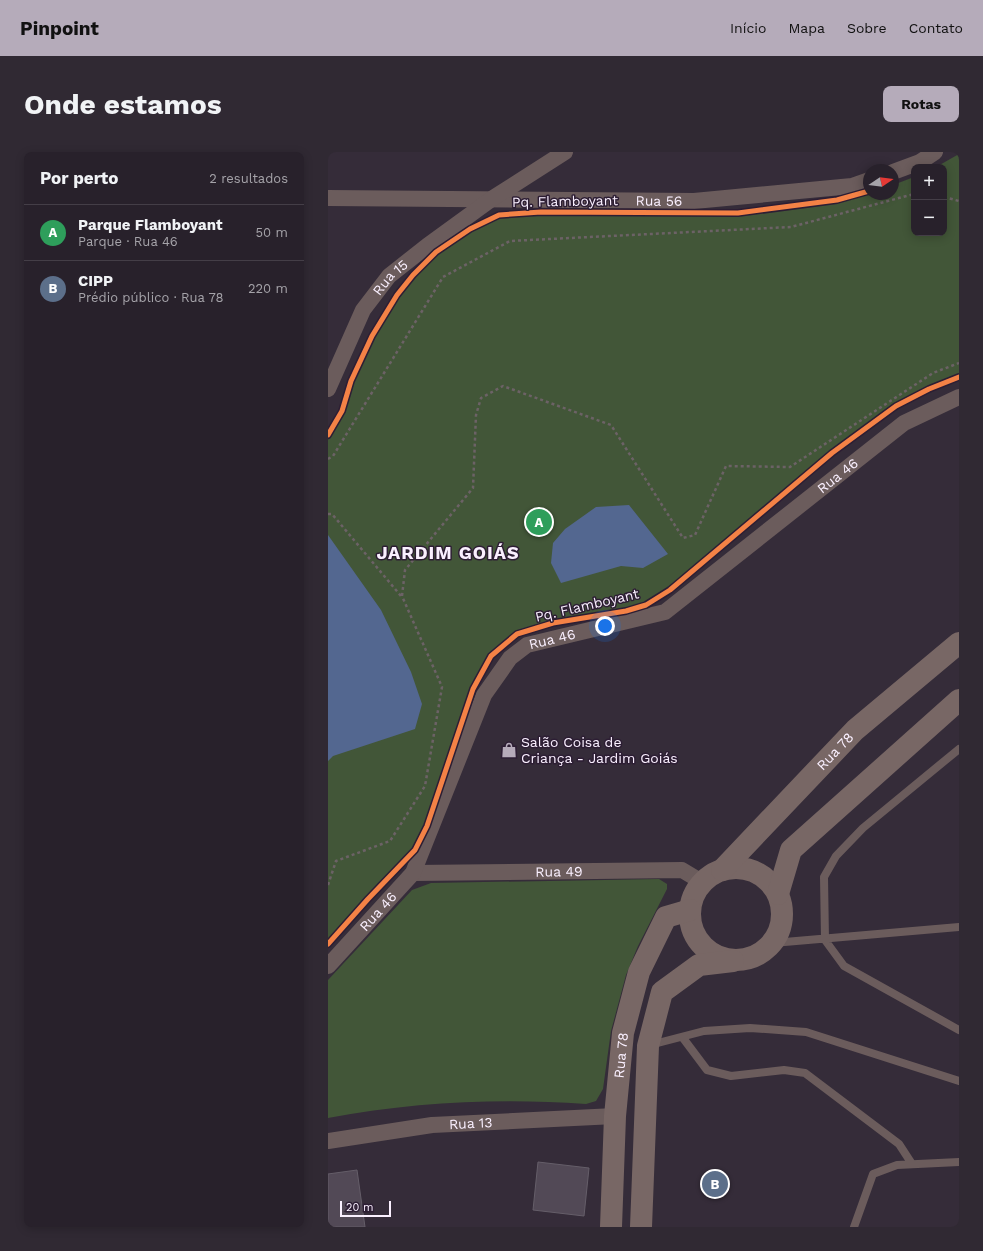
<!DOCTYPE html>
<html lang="pt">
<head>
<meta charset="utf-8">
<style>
	:root { --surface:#28212b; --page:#302933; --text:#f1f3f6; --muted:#a5a3a9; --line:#443e47; --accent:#b5abba }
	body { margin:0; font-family:"Work Sans",sans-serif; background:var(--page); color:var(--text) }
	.controls { position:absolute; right:12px; top:12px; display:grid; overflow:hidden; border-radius:8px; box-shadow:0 2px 10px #0003 }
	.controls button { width:36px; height:36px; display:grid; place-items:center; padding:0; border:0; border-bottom:1px solid var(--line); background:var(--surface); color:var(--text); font:20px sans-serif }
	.compass { position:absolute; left:535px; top:12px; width:36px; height:36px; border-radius:50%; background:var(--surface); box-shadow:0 2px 10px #0003; rotate:77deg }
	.scale { position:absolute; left:12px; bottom:10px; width:51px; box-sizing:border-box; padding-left:4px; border:2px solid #faf0ff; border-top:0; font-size:11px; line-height:14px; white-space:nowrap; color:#faf0ff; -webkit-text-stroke:3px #2d1e34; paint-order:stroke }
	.you { position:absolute; left:277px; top:474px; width:14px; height:14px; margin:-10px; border:3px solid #fff; border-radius:50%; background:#1a73e8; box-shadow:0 0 0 6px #1a73e833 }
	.badge { display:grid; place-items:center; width:26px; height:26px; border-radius:50%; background:var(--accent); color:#fff; font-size:13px; font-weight:700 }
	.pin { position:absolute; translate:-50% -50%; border:2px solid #fff; box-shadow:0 1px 4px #0006 }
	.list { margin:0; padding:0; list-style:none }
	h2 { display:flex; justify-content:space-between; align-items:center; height:52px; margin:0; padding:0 16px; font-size:17px }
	h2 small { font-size:13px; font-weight:400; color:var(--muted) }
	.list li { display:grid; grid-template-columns:26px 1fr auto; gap:12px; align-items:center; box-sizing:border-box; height:56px; padding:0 16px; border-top:1px solid var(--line) }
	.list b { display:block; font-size:15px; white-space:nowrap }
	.list p { margin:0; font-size:13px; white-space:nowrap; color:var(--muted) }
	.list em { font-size:13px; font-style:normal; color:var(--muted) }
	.map { position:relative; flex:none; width:631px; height:1075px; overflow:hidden; border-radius:8px }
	header { display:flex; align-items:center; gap:24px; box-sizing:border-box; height:56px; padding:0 20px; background:var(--accent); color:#111 }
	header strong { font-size:19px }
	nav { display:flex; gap:22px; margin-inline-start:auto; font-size:14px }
	.intro { display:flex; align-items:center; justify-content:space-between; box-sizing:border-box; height:96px; padding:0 24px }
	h1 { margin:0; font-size:28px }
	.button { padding:10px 18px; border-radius:8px; background:var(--accent); color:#111; font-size:14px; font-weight:700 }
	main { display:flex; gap:24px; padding:0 24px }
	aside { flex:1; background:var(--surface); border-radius:8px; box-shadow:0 2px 10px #0003 }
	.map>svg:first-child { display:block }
	.green { fill:#425638 }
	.water { fill:#536790 }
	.building { fill:#524956; stroke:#655e69 }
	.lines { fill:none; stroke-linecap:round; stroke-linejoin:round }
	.path { stroke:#6c6266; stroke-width:2.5; stroke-dasharray:3 3; stroke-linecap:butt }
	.service { stroke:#6b5c5c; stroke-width:8 }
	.minor { stroke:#6b5c5c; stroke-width:16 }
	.secondary { stroke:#786765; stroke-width:22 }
	.cycleway-casing { stroke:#2d1e34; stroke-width:8 }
	.cycleway { stroke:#f48246; stroke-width:5 }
	.labels { text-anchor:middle; stroke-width:3; stroke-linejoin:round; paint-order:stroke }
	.street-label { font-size:14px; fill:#faf0ff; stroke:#2d1e34 }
	.poi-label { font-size:14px; fill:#faf0ff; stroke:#2d1e34; text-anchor:start }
	.district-label { font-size:18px; font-weight:bold; letter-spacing:1px; fill:#faf0ff; stroke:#2d1e34 }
</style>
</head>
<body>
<header>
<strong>Pinpoint</strong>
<nav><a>Início</a><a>Mapa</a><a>Sobre</a><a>Contato</a></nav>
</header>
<div class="intro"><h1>Onde estamos</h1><a class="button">Rotas</a></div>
<main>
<aside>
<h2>Por perto<small>2 resultados</small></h2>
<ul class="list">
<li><span class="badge" style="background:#2e9e5b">A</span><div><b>Parque Flamboyant</b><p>Parque · Rua 46</p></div><em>50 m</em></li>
<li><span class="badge" style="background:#5c6f8a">B</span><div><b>CIPP</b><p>Prédio público · Rua 78</p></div><em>220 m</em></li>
</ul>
</aside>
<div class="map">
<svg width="631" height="1075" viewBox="0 0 631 1075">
	<rect width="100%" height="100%" fill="#352c39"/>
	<path class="green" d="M631,2V225L601,237L568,254L504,301L342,438L318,453L298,459L225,471L189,482L163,504L145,537L99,674L87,698L40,747L0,792V283L14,259L25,223L44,184L69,143L88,120L108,100L142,77L171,63L213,60L410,61L509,48L541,39V42H565V33L586,25V81H616V15H608Z
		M331,727L339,732V737L310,794L298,823L283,879L275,937L268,949L258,952C171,946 86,950 0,966V828L84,738L103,731Z"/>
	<path class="water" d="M301,353L340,402L315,416L293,414L233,431L223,411L225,391L237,377L268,355Z
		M0,383L53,458L83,520L94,552L87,577L5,604L0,609Z"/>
	<path class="building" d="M210,1010L261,1016L256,1064L205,1058Z
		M29,1018L37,1075H0V1022Z"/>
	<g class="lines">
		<path class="path" d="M616,45L631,49
			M0,307L5,304L115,125L182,89L463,75L586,42
			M0,362H4L73,444
			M0,733L8,709L62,689L97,634L114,535L74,444L77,418L145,336L148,263L153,246L175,234L283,273L355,386L367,383L398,314L462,315L605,221L631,211"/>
		<path class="service" d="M631,597L535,676L508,704L496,725L497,788L516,814L631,878
			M445,791L631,775
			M355,886L379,918L403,924L456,918L477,921L571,992L584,1012
			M322,893L376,879L422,876L478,880L631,929
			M526,1075L545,1022L569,1013L631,1010"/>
		<g class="minor">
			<path d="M565,20L592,10L607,0"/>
			<path id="s1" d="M0,46L366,49L524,34L541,28"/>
			<path id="s2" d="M0,237L35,158L61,124L99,94L165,46L237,0"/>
			<path id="s3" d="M85,721L354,718L374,730"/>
			<path id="s4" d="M0,814L85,721L156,543L182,506L199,493L337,460L576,271L631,245"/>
			<path id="s5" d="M0,989L104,973L287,964"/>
		</g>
		<g class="secondary">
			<circle cx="408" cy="762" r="46"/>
			<path id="s6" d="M394,718L527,578L631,491"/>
			<path d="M450,742L463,698L631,548"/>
			<path id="s7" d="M283,1075L287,964L295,881L311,820L338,765L362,758"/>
			<path d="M313,1075L320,894L334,840L371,813L405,809"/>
		</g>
		<defs>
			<path id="cycleway" d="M0,283L14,259L23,229L44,184L69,143L85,123L108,100L142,77L171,63L213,60L410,61L509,48L541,39
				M0,792L40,747L87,698L99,674L145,537L163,504L189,482L225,471L298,459L318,453L342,438L504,301L568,254L601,237L631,225"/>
		</defs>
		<use href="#cycleway" class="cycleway-casing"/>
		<use href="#cycleway" class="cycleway"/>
	</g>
	<defs>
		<symbol id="shop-bare" viewBox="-9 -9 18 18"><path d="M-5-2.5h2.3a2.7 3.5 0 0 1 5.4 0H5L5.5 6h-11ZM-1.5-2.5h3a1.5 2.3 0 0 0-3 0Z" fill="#b5abba" stroke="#2d1e34" stroke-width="2.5" paint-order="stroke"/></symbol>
	</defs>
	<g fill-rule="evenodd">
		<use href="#shop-bare" x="170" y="587" width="22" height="22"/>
	</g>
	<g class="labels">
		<g class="street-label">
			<text dy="5" stroke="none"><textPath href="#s1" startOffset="331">Rua 56</textPath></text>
			<text transform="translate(237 49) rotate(-1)" y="5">Pq. Flamboyant</text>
			<text dy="5" stroke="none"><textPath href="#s2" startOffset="129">Rua 15</textPath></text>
			<text dy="5" stroke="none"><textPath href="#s4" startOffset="746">Rua 46</textPath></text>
			<text transform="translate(259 453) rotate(-13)" y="5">Pq. Flamboyant</text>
			<text dy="5" stroke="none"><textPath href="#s4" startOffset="410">Rua 46</textPath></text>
			<text dy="5" stroke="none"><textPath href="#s6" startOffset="164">Rua 78</textPath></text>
			<text dy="5" stroke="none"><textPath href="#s3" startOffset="146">Rua 49</textPath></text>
			<text dy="5" stroke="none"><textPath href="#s4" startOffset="74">Rua 46</textPath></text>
			<text dy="5" stroke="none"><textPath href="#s7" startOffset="172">Rua 78</textPath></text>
			<text dy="5" stroke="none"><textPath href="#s5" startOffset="144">Rua 13</textPath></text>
		</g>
		<g class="poi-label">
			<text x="193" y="595">Salão Coisa de<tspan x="193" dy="16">Criança - Jardim Goiás</tspan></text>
		</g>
		<g class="district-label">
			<text x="120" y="407">JARDIM GOIÁS</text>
		</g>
	</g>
</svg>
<div class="controls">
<button>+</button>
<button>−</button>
</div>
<svg class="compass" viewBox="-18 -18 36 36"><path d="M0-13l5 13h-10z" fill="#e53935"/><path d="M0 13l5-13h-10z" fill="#a5a3a9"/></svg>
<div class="scale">20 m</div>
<div class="you"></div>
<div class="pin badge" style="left:211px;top:370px;background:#2e9e5b">A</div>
<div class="pin badge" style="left:387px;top:1032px;background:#5c6f8a">B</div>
</div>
</main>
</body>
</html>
